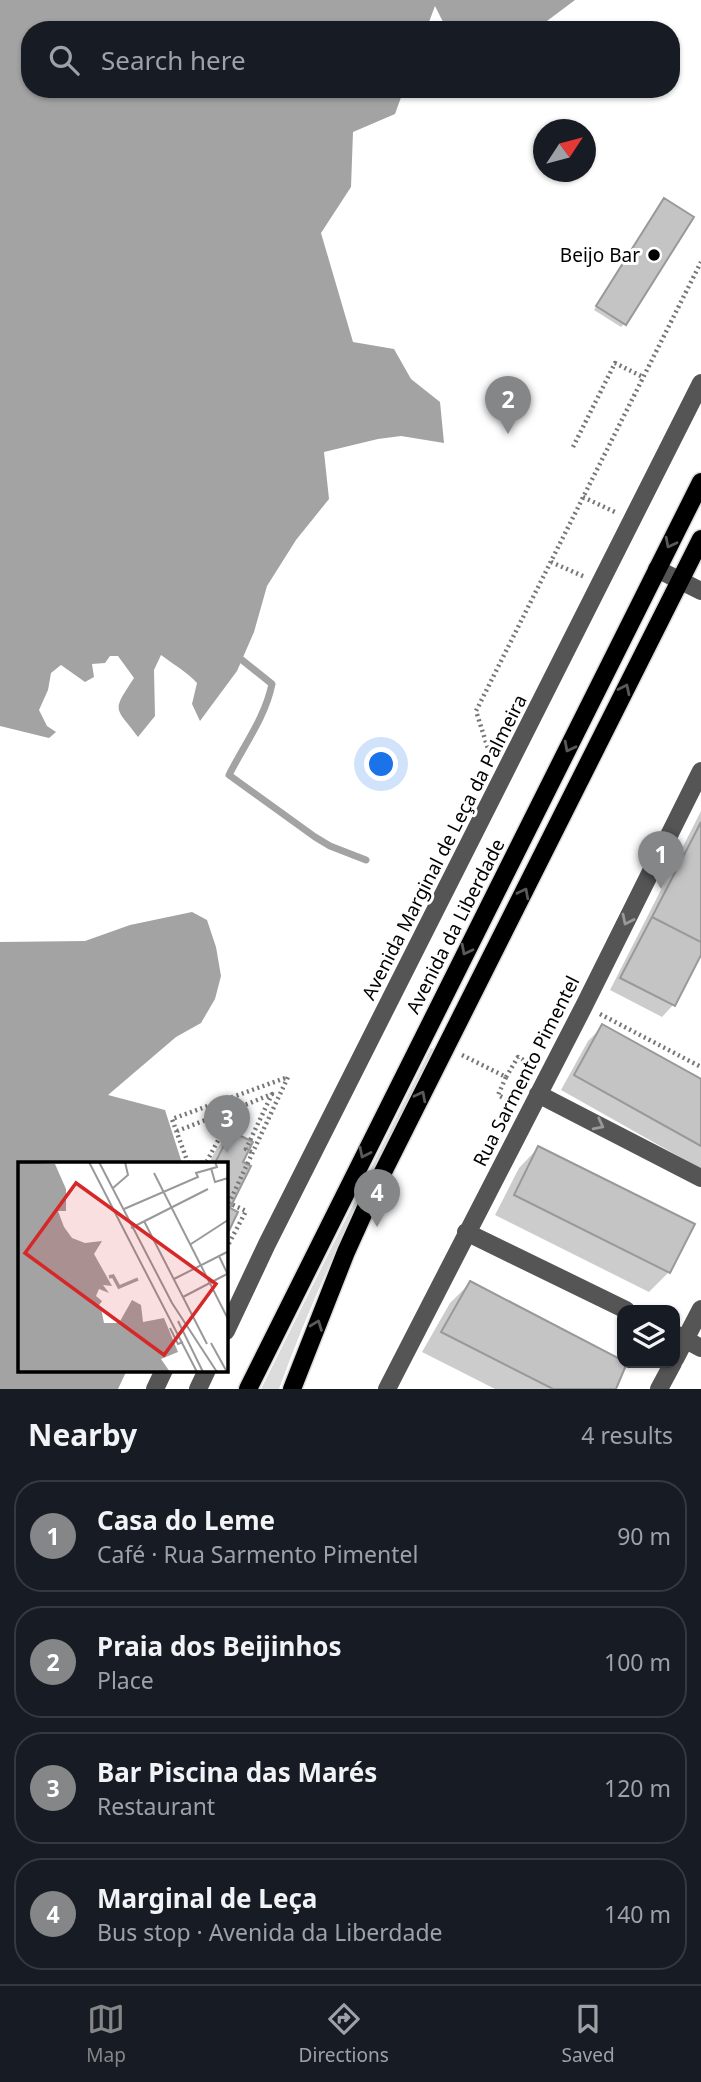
<!DOCTYPE html>
<html lang="en">
<head>
<meta charset="utf-8">
<style>
	:root { --surface:#171b24; --page:#20242c; --text:#f1f3f6; --muted:#9ea1a6; --line:#363941; --accent:#858687 }
	body { margin:0; font-family:"Noto Sans",sans-serif; background:var(--page); color:var(--text) }
	.controls { position:absolute; right:21px; bottom:21px; display:grid; overflow:hidden; border-radius:14px; box-shadow:0 2px 5px #0004 }
	.controls button { width:63px; height:63px; display:grid; place-items:center; padding:0; border:0; border-bottom:2px solid var(--line); background:var(--surface); color:var(--text); font:35px sans-serif }
	.compass { position:absolute; left:533px; top:119px; width:63px; height:63px; border-radius:50%; background:var(--surface); box-shadow:0 2px 5px #0004; rotate:54deg }
	.you { position:absolute; left:382px; top:765px; width:24px; height:24px; margin:-18px; border:5px solid #fff; border-radius:50%; background:#1a73e8; box-shadow:0 0 0 10px #1a73e833 }
	.badge { display:grid; place-items:center; width:46px; height:46px; border-radius:50%; background:var(--accent); color:#fff; font-size:23px; font-weight:700 }
	.pin { position:absolute; translate:-50% -58px; filter:drop-shadow(0 2px 4px #0008) }
	.pin::after { content:''; position:absolute; top:37px; width:24px; height:21px; background:inherit; clip-path:polygon(0 0,100% 0,50% 100%) }
	.list { margin:0; padding:0; list-style:none }
	h2 { display:flex; justify-content:space-between; align-items:center; height:91px; margin:0; padding:0 28px; font-size:30px }
	h2 small { font-size:23px; font-weight:400; color:var(--muted) }
	.list li { display:grid; grid-template-columns:46px 1fr auto; gap:21px; align-items:center; box-sizing:border-box; height:112px; margin:0 14px 14px; padding:0 14px; border:2px solid var(--line); border-radius:28px }
	.list b { display:block; font-size:26px; white-space:nowrap }
	.list p { margin:0; font-size:23px; white-space:nowrap; color:var(--muted) }
	.list em { font-size:23px; font-style:normal; color:var(--muted) }
	.icon { flex:none; width:38px; height:38px; fill:none; stroke:currentColor; stroke-width:2; stroke-linecap:round; stroke-linejoin:round }
	.map { position:relative; flex:none; width:701px; height:1389px; overflow:hidden }
	.search { position:absolute; background:var(--surface); box-shadow:0 2px 5px #0004; left:21px; right:21px; top:21px; height:77px; display:flex; align-items:center; gap:18px; box-sizing:border-box; padding:0 24px; border-radius:28px; color:var(--muted); font-size:26px }
	.sheet { height:595px; background:var(--surface) }
	nav { display:flex; justify-content:space-around; align-items:center; box-sizing:border-box; height:98px; border-top:2px solid var(--line); background:var(--surface); font-size:19px; color:var(--muted) }
	nav a { display:grid; justify-items:center; gap:4px }
	nav .on { color:var(--accent) }
	.map>svg:first-child { display:block }
	.green { fill:#dcdcdc }
	.water { fill:#a3a3a3 }
	.shadow { fill:#0003 }
	.lines { fill:none; stroke-linecap:round; stroke-linejoin:round }
	.stream { stroke:#a3a3a3; stroke-width:7 }
	.building { fill:#c4c4c4; stroke:#999; stroke-width:2 }
	.major-casing { stroke:#dbdbdb; stroke-width:21 }
	.path { stroke:#777; stroke-width:4.5; stroke-dasharray:2 3.5; stroke-linecap:butt }
	.minor { stroke:#555; stroke-width:18 }
	.major { stroke:#000; stroke-width:18 }
	.oneway { stroke:#595959 }
	.oneway2 { stroke:#999 }
	.poi-dot { fill:#000; stroke:#fff; stroke-width:2.5 }
	.labels { text-anchor:middle; stroke-width:6; stroke-linejoin:round; paint-order:stroke }
	.poi-label { font-size:19px; fill:#000; stroke:#fff; text-anchor:end }
	.street-label { font-size:19px; fill:#000; stroke:#fff }
	.inset-river { fill:none; stroke:#a3a3a3; stroke-width:3.5 }
	.inset-road { fill:none; stroke:#999; stroke-width:2 }
	.view { fill:#d62828; fill-opacity:0.15; stroke:#d62828; stroke-width:3.5 }
	.inset-edge { fill:none; stroke:#000; stroke-width:3.5 }
</style>
</head>
<body>
<div class="map">
<svg width="701" height="1389" viewBox="0 0 701 1389">
	<rect width="100%" height="100%" fill="#fff"/>
	<path class="green" d="M431,1048L434,1049C379,1161 321,1272 279,1389H261Z"/>
	<path class="water" d="M0,0H575L535,30H447L435,6L426,30H30V89H404L395,114L353,132L351,187L321,233L353,342L394,349L411,379L440,402L444,443L401,436L378,439L324,452L329,499L296,540L267,586L254,632L237,671L200,721L192,704L197,683C187,672 173,664 161,655L154,670L155,716L138,737C115,706 111,713 134,678L118,656H110L105,663L92,664L94,677L85,682L61,665L51,673L48,690L39,710L47,726L56,732L49,738L0,726Z
		M192,912L207,920L216,947L221,976L215,999L201,1023L176,1037L108,1095L165,1110L182,1163H19V1370H127L118,1389H0V942L85,941L130,925Z"/>
	<path class="shadow" d="M661,204L624,324L621,327L594,310Z
		M701,811V951L673,1005L662,1017L610,990Z
		M603,1026L701,1081V1169L561,1090L588,1041Z
		M231,1133L241,1162L228,1209L236,1213L226,1233V1163H209L217,1148Z
		M538,1148L692,1225L669,1272L649,1292L495,1215L519,1168Z
		M470,1283L625,1363L614,1389H495L422,1352L450,1303Z"/>
	<g class="lines">
		<path class="stream" d="M242,660L272,684C265,718 244,745 229,775L315,837L330,846L366,860"/>
	</g>
	<path class="building" d="M664,198L694,217L626,325L596,306Z
		M701,822V942L652,917Z
		M652,917L701,942V955L675,1006L620,978Z
		M602,1024L701,1079V1146L574,1075Z
		M231,1131L253,1142L243,1162L251,1166L230,1208L238,1212L226,1237V1163H215Z
		M538,1146L695,1224L670,1273L514,1195Z
		M470,1281L622,1360V1363H627L616,1389H553L441,1332Z"/>
	<g class="lines">
		<defs>
			<path id="major" d="M248,1389L701,482
				M292,1389L346,1252L374,1190L701,539"/>
		</defs>
		<use href="#major" class="major-casing"/>
		<path class="path" d="M573,447L615,363L643,377
			M583,497L617,513
			M551,562L585,577
			M491,758L476,711L701,262
			M600,1014L701,1067
			M462,1055L506,1077L498,1095L513,1103
			M506,1077L518,1057L534,1066
			M177,1131L234,1109
			M188,1163L172,1119L288,1077L229,1203L246,1211L226,1249
			M201,1163L207,1161L235,1109L272,1094L246,1149L253,1153"/>
		<path class="minor" d="M657,569L701,591
			M538,1094L701,1178
			M466,1232L626,1310
			M226,1331L267,1244L701,383
			M675,1334L701,1348
			M675,1359L701,1309
			M155,1389L164,1370
			M198,1389L207,1370
			M387,1389L584,1006L701,771
			M659,1389L673,1363"/>
		<use href="#major" class="major"/>
	</g>
	<defs><path id="oneway-chevron" d="M-2-3.5L2.5 0L-2 3.5" fill="none" stroke-width="1.6" stroke-linecap="round" stroke-linejoin="round" transform="scale(1.75)"/></defs>
	<g class="oneway">
		<use href="#oneway-chevron" transform="translate(670 543) rotate(117)"/>
		<use href="#oneway-chevron" transform="translate(625 689) rotate(-64)"/>
		<use href="#oneway-chevron" transform="translate(569 747) rotate(117)"/>
		<use href="#oneway-chevron" transform="translate(524 893) rotate(-63)"/>
		<use href="#oneway-chevron" transform="translate(466 950) rotate(117)"/>
		<use href="#oneway-chevron" transform="translate(421 1096) rotate(-63)"/>
		<use href="#oneway-chevron" transform="translate(364 1153) rotate(116)"/>
		<use href="#oneway-chevron" transform="translate(317 1325) rotate(-69)"/>
	</g>
	<g class="oneway2">
		<use href="#oneway-chevron" transform="translate(627 920) rotate(116)"/>
		<use href="#oneway-chevron" transform="translate(599 1125) rotate(27)"/>
	</g>
	<circle class="poi-dot" cx="654" cy="255" r="7"/>
	<g class="labels">
		<g class="poi-label">
			<text x="640" y="262">Beijo Bar</text>
		</g>
		<g class="street-label">
			<text transform="translate(444 847) rotate(-63)" y="7">Avenida Marginal de Leça da Palmeira</text>
			<text transform="translate(455 926) rotate(-63)" y="7">Avenida da Liberdade</text>
			<text transform="translate(526 1071) rotate(-63)" y="7">Rua Sarmento Pimentel</text>
		</g>
	</g>
	<g transform="translate(18 1162)">
		<rect width="210" height="210" fill="#fff"/>
		<path d="M0,0L37,2L48,27V49H40L46,65L54,76L67,81L84,79L76,92L94,124L85,123L91,131L81,127L78,134L84,139L79,146H83L86,161H101L114,138L123,143L125,160L146,156L160,190L143,197L152,210H0Z" fill="#a3a3a3"/>
		<path class="inset-river" d="M91,115L95,114L101,125L120,117"/>
		<path class="inset-road" d="M71,0L179,210M81,0L154,141L199,210M193,6L197,20L210,16M136,11L210,157M95,26L110,13L107,0M106,47L180,15L178,11L199,5L197,0M126,59L189,182M113,66L190,27M173,82L210,58M201,94L210,113M156,117L209,90M165,135L209,112M160,159L185,210M152,166L160,182L165,180M193,181L209,210"/>
		<path class="view" d="M58,21L198,122L146,193L7,91Z"/>
		<rect width="210" height="210" class="inset-edge"/>
	</g>
</svg>
<div class="controls">
<button><svg class="icon" aria-label="layers" viewBox="0 0 24 24"><path d="M12 4l9 5-9 5-9-5zM3 14l9 5 9-5"/></svg></button>
</div>
<svg class="compass" viewBox="-18 -18 36 36"><path d="M0-13l5 13h-10z" fill="#e53935"/><path d="M0 13l5-13h-10z" fill="#9ea1a6"/></svg>
<div class="you"></div>
<div class="pin badge" style="left:661px;top:889px">1</div>
<div class="pin badge" style="left:508px;top:434px">2</div>
<div class="pin badge" style="left:227px;top:1153px">3</div>
<div class="pin badge" style="left:377px;top:1227px">4</div>
<div class="search"><svg class="icon" aria-label="search" viewBox="0 0 24 24"><circle cx="10" cy="10" r="6"/><path d="M15 15l6 6"/></svg>Search here</div>
</div>
<section class="sheet">
<h2>Nearby<small>4 results</small></h2>
<ul class="list">
<li><span class="badge">1</span><div><b>Casa do Leme</b><p>Café · Rua Sarmento Pimentel</p></div><em>90 m</em></li>
<li><span class="badge">2</span><div><b>Praia dos Beijinhos</b><p>Place</p></div><em>100 m</em></li>
<li><span class="badge">3</span><div><b>Bar Piscina das Marés</b><p>Restaurant</p></div><em>120 m</em></li>
<li><span class="badge">4</span><div><b>Marginal de Leça</b><p>Bus stop · Avenida da Liberdade</p></div><em>140 m</em></li>
</ul>
</section>
<nav>
<a class="on"><svg class="icon" aria-label="map" viewBox="0 0 24 24"><path d="M3 6l6-2 6 2 6-2v14l-6 2-6-2-6 2zM9 4v14M15 6v14"/></svg>Map</a>
<a><svg class="icon" aria-label="directions" viewBox="0 0 24 24"><path d="M12 3l9 9-9 9-9-9zM9 14v-3h6M13 9l2 2-2 2"/></svg>Directions</a>
<a><svg class="icon" aria-label="saved" viewBox="0 0 24 24"><path d="M7 4h10v16l-5-4-5 4z"/></svg>Saved</a>
</nav>
</body>
</html>
